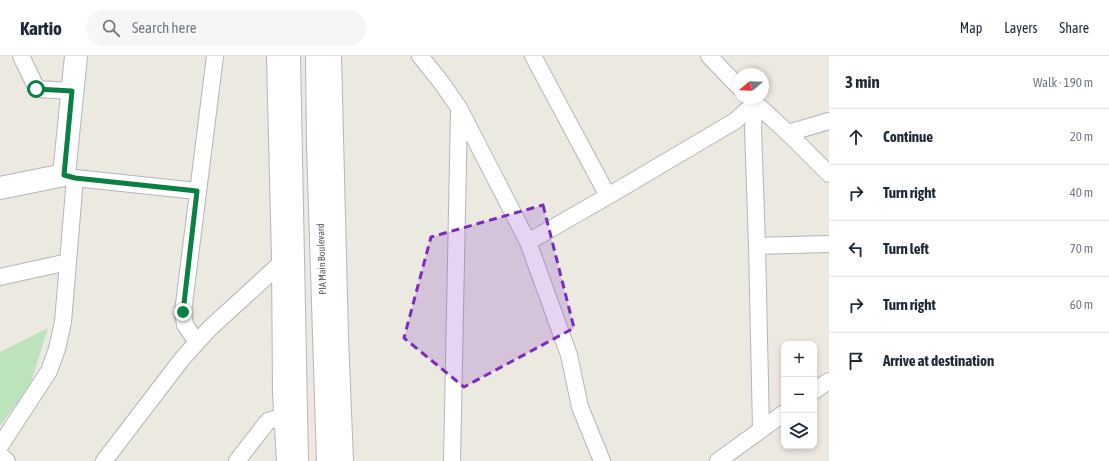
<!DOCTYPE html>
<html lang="en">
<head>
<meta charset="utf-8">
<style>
	:root { --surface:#fff; --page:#f6f6f7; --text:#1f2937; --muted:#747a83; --line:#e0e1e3 }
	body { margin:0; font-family:"Asap Condensed",sans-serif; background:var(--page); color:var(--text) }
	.controls { position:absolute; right:12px; bottom:12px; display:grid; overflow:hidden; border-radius:8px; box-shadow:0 2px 6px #0003 }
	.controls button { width:36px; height:36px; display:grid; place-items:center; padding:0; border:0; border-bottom:1px solid var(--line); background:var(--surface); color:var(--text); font:20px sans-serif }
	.compass { position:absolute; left:733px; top:12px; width:36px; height:36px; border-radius:50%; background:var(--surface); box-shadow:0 2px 6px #0003; rotate:251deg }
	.stop { position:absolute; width:12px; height:12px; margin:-9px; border:3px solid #0b8043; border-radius:50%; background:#fff }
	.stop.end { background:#0b8043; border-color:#fff; box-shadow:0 1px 4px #0008 }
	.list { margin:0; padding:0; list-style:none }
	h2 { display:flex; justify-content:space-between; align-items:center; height:52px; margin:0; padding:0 16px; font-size:17px }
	h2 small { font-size:13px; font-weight:400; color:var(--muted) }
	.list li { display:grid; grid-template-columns:26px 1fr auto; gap:12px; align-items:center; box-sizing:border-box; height:56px; padding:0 16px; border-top:1px solid var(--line) }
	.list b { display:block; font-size:15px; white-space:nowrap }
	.list em { font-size:13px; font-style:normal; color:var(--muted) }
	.icon { flex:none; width:22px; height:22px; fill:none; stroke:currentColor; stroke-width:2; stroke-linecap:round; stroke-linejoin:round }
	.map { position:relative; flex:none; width:829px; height:405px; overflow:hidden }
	header { display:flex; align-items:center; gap:24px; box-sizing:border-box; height:56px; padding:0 20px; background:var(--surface); border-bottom:1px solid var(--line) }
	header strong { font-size:19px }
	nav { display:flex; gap:22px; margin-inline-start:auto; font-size:14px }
	.search { width:280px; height:36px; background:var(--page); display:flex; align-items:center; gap:10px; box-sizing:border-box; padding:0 14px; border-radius:22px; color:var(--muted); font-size:15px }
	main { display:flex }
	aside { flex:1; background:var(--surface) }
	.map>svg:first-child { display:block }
	.green { fill:#bde3bc }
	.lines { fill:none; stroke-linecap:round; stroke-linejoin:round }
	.street-casing { stroke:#b3b6ba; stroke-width:18 }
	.secondary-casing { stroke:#b4b7bc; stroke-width:24 }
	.street { stroke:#fff; stroke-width:16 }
	.secondary { stroke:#fff; stroke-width:22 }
	.route { stroke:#0b8043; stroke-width:5 }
	.marked { fill:#7b2cbf; fill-opacity:0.2; stroke:#7b2cbf; stroke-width:3; stroke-dasharray:8 5; stroke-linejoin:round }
	.labels { text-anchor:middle; stroke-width:4; stroke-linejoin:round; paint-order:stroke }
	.street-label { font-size:10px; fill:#595c60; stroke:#fff }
</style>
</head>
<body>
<header>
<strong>Kartio</strong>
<div class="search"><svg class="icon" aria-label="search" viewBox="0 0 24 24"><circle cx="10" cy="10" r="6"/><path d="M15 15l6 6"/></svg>Search here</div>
<nav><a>Map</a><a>Layers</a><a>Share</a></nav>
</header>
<main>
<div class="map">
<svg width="829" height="405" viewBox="0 0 829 405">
	<rect width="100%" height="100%" fill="#ebe9e0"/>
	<path class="green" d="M48,272L30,329L0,370V296Z"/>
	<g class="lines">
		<defs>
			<path id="street" d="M21,0L37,33L72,35
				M275,0L280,202L281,337L285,405
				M333,0L340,281L345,405
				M420,0L441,26L459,52L528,186L569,299L580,351L602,405
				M533,0L608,140
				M709,0L739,31
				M750,42L788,77L829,118
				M755,47L753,72L757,190L761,373
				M788,77L829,65
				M66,119L75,122L197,135
				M528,186L608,140L735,65L755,47
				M757,190L829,188
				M0,221L68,206
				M197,286L185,269L183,256L215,0
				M814,335L829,325
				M0,390L49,315L57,293L63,266L75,122
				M0,399L7,405
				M104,405L182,303L209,273L280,208
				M237,405L268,365L282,361
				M452,405L459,55
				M718,405L784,357"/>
			<path id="secondary" d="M289,0L297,405
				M317,0L318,89L328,405
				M0,132L64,119L76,0"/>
		</defs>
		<use href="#street" class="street-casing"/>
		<use href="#secondary" class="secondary-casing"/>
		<use href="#street" class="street"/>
		<use href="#secondary" class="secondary"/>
	</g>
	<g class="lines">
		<path class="route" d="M36,33L72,35L64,119L75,122L197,135L183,256"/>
	</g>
	<path class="marked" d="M543,149L574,272L464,331L404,282L431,181Z"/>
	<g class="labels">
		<g class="street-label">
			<text transform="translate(321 203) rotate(-92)" y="4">PIA Main Boulevard</text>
		</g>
	</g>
</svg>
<div class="controls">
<button>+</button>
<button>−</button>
<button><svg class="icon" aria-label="layers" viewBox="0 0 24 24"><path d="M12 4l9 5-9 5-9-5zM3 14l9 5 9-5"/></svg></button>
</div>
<svg class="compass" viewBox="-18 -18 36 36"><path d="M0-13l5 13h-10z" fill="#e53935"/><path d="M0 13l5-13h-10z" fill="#747a83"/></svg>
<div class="stop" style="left:36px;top:33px"></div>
<div class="stop end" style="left:183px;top:256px"></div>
</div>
<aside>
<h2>3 min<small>Walk · 190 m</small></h2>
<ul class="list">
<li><svg class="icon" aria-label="ahead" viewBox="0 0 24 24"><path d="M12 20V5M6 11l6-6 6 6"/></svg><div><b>Continue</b></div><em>20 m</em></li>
<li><svg class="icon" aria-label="right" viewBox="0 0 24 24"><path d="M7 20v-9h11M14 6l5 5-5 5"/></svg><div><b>Turn right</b></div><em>40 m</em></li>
<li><svg class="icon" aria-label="left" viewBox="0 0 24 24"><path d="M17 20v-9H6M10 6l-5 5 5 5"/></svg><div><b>Turn left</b></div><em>70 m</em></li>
<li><svg class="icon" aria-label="right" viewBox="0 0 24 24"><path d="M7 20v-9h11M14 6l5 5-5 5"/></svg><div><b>Turn right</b></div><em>60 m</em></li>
<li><svg class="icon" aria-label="arrive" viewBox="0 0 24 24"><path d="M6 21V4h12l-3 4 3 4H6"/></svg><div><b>Arrive at destination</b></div></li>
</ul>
</aside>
</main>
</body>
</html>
